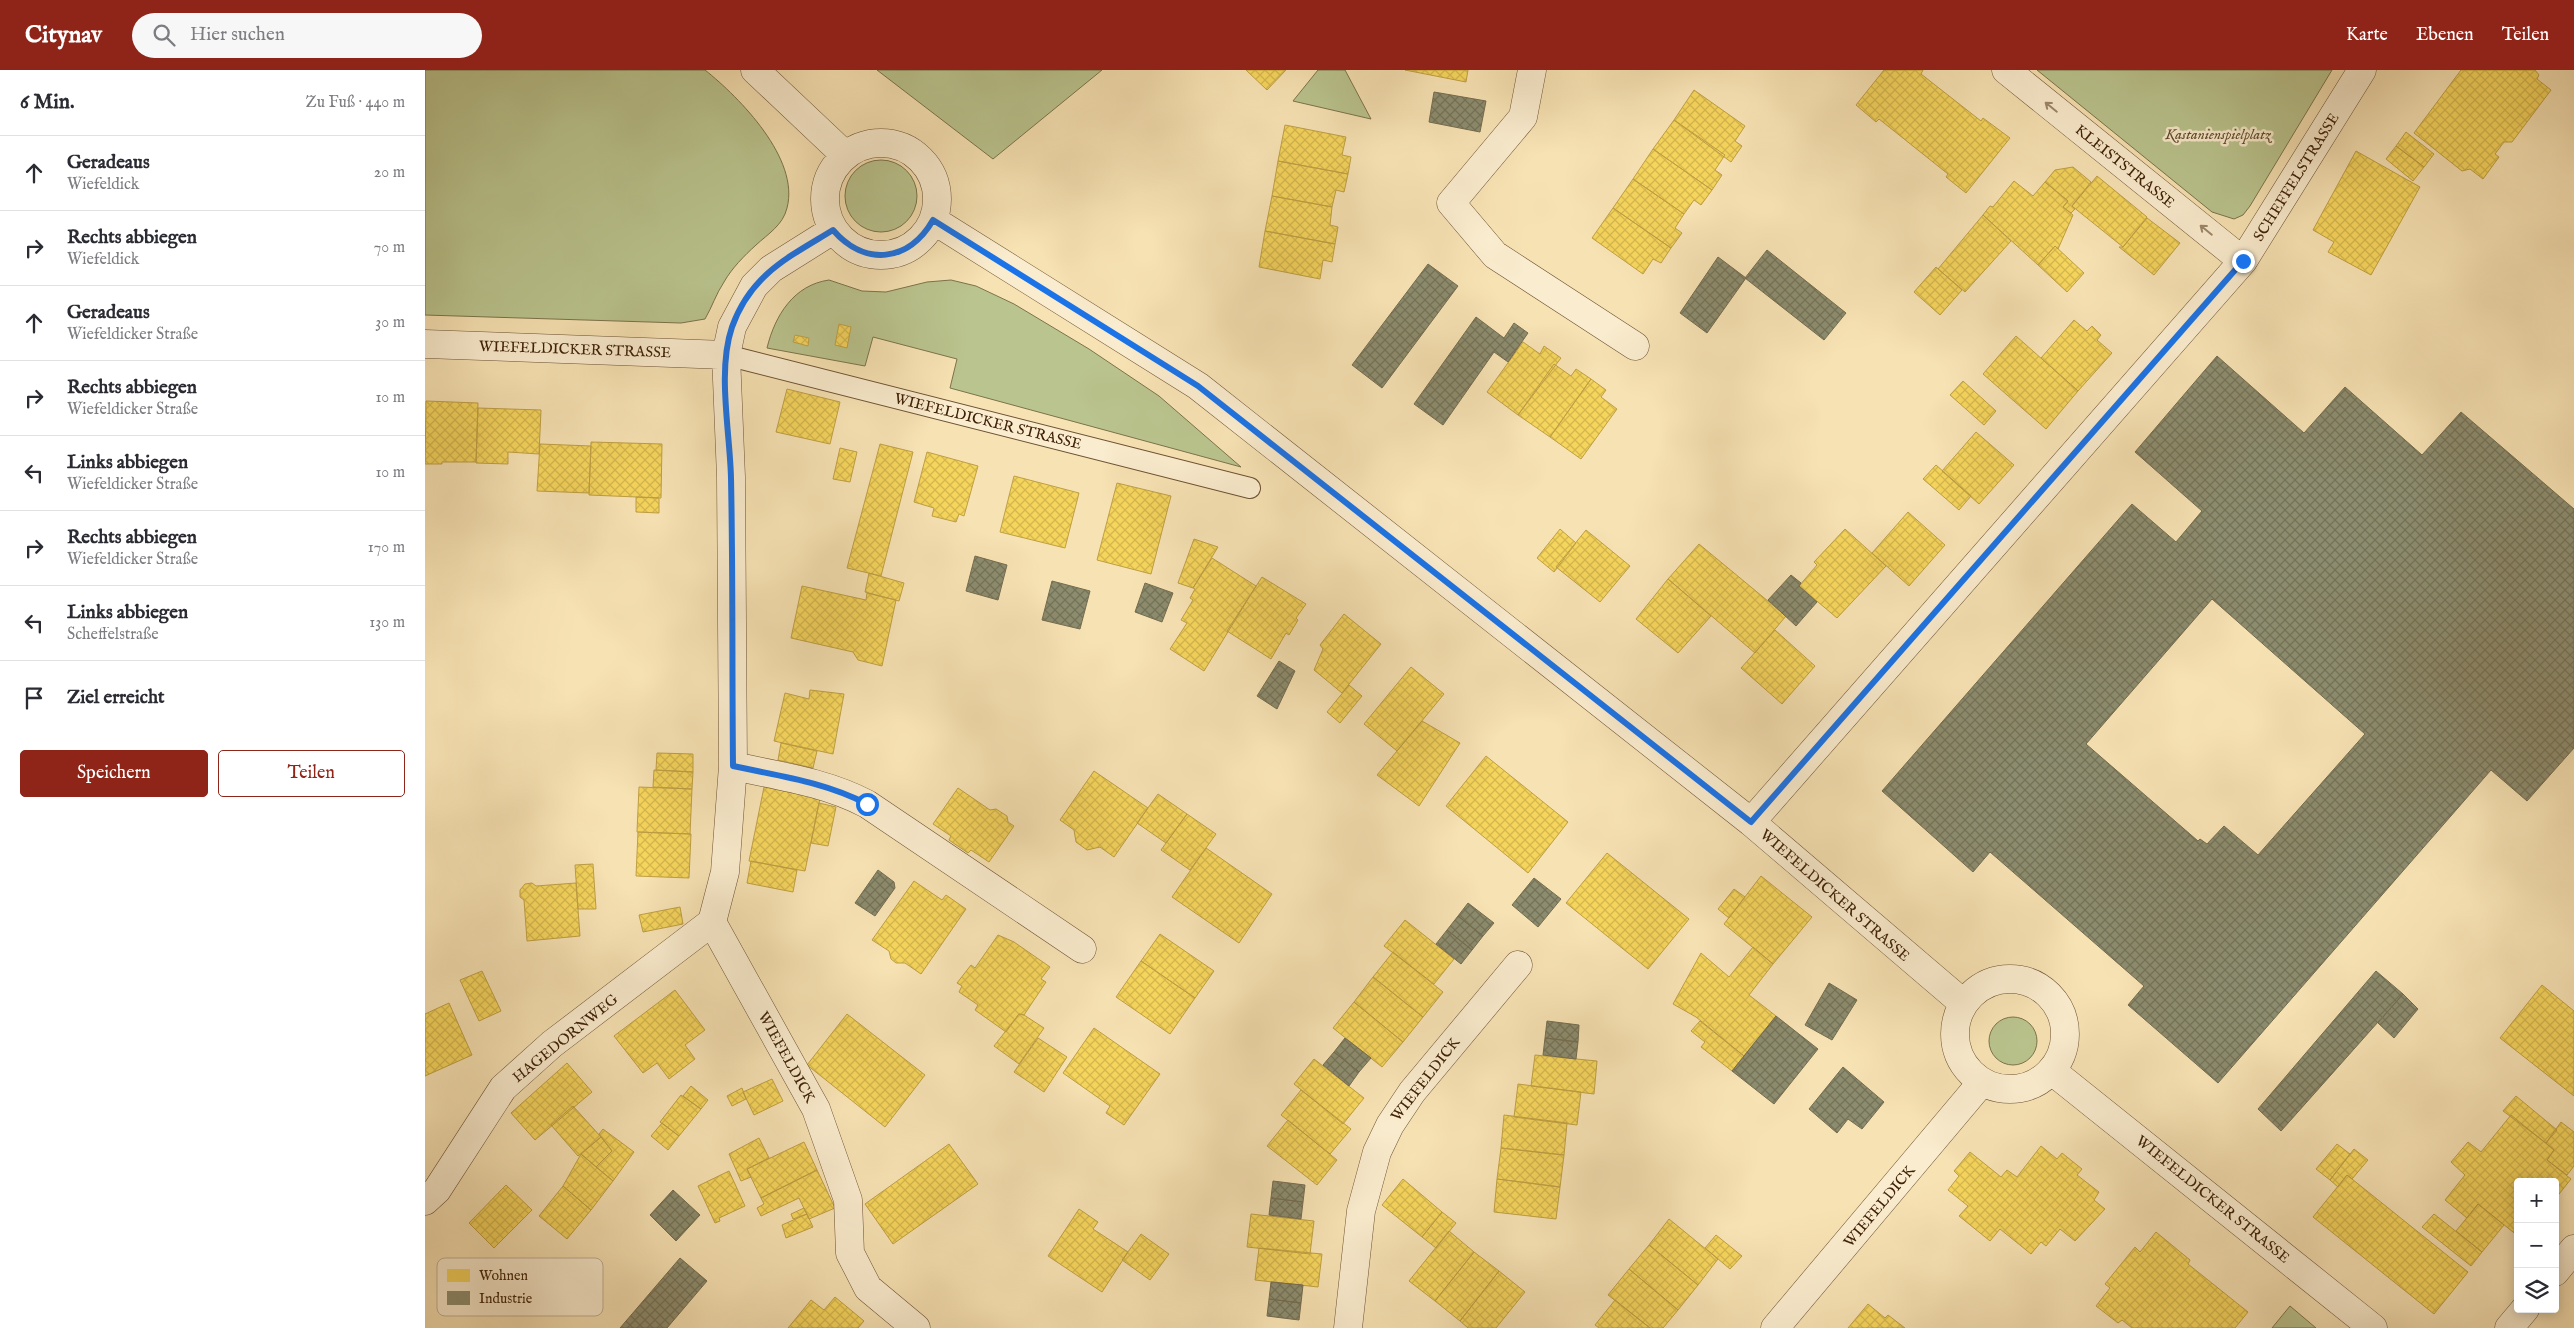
<!DOCTYPE html>
<html lang="de">
<head>
<meta charset="utf-8">
<style>
	:root { --surface:#fff; --page:#f7f7f7; --text:#2b2b33; --muted:#7c7c81; --line:#e1e1e2; --accent:#8f2418 }
	body { margin:0; font-family:"IM FELL English",serif; background:var(--page); color:var(--text) }
	.controls { position:absolute; right:15px; bottom:15px; display:grid; overflow:hidden; border-radius:5px; box-shadow:0 2px 12px #0003 }
	.controls button { width:45px; height:45px; display:grid; place-items:center; padding:0; border:0; border-bottom:1px solid var(--line); background:var(--surface); color:var(--text); font:25px sans-serif }
	.stop { position:absolute; width:15px; height:15px; margin:-11px; border:4px solid #1a73e8; border-radius:50%; background:#fff }
	.stop.end { background:#1a73e8; border-color:#fff; box-shadow:0 1px 5px #0008 }
	.list { margin:0; padding:0; list-style:none }
	h2 { display:flex; justify-content:space-between; align-items:center; height:65px; margin:0; padding:0 20px; font-size:21px }
	h2 small { font-size:16px; font-weight:400; color:var(--muted) }
	.list li { display:grid; grid-template-columns:32px 1fr auto; gap:15px; align-items:center; box-sizing:border-box; height:75px; padding:0 20px; border-top:1px solid var(--line) }
	.list b { display:block; font-size:19px; white-space:nowrap }
	.list p { margin:0; font-size:16px; white-space:nowrap; color:var(--muted) }
	.list em { font-size:16px; font-style:normal; color:var(--muted) }
	.actions { display:flex; gap:10px; padding:15px 20px }
	.actions a { flex:1; padding:11px 0; border:1px solid var(--accent); border-radius:5px; text-align:center; font-size:18px; color:var(--accent) }
	.actions .main { background:var(--accent); color:#fff }
	.icon { flex:none; width:28px; height:28px; fill:none; stroke:currentColor; stroke-width:2; stroke-linecap:round; stroke-linejoin:round }
	.map { position:relative; flex:none; width:2149px; height:1258px; overflow:hidden }
	header { display:flex; align-items:center; gap:30px; box-sizing:border-box; height:70px; padding:0 25px; background:var(--accent); color:#fff }
	header strong { font-size:24px }
	nav { display:flex; gap:28px; margin-inline-start:auto; font-size:18px }
	.search { width:350px; height:45px; background:var(--page); display:flex; align-items:center; gap:12px; box-sizing:border-box; padding:0 18px; border-radius:28px; color:var(--muted); font-size:19px }
	main { display:flex }
	aside { flex:1; background:var(--surface) }
	.map>svg:first-child { display:block }
	.green { fill:#bac48e; stroke:#7c734b }
	.homes { fill:url(#homes-cross-hatch); stroke:#bf9f43 }
	.industry { fill:url(#industry-cross-hatch); stroke:#756c4f; fill-rule:evenodd }
	.lines { fill:none; stroke-linecap:round; stroke-linejoin:round }
	.lane-casing { stroke:#6d5233; stroke-width:22 }
	.street-casing { stroke:#6d5233; stroke-width:29 }
	.lane { stroke:#faecce; stroke-width:20 }
	.street { stroke:#faecce; stroke-width:28 }
	.oneway { stroke:#9c876b }
	.route { stroke:#1a73e8; stroke-width:6 }
	.labels { text-anchor:middle; stroke-width:5; stroke-linejoin:round; paint-order:stroke }
	.park-label { font-size:15px; font-style:italic; fill:#5e4a2a; stroke:#faecce }
	.street-label { font-size:15px; fill:#3f2208; stroke:#faecce }
	.key { fill:#faecce; stroke:#c2af93; stroke-width:1 }
	.key-label { font-size:14px; fill:#3f2208 }
</style>
</head>
<body>
<header>
<strong>Citynav</strong>
<div class="search"><svg class="icon" aria-label="search" viewBox="0 0 24 24"><circle cx="10" cy="10" r="6"/><path d="M15 15l6 6"/></svg>Hier suchen</div>
<nav><a>Karte</a><a>Ebenen</a><a>Teilen</a></nav>
</header>
<main>
<aside>
<h2>6 Min.<small>Zu Fuß · 440 m</small></h2>
<ul class="list">
<li><svg class="icon" aria-label="ahead" viewBox="0 0 24 24"><path d="M12 20V5M6 11l6-6 6 6"/></svg><div><b>Geradeaus</b><p>Wiefeldick</p></div><em>20 m</em></li>
<li><svg class="icon" aria-label="right" viewBox="0 0 24 24"><path d="M7 20v-9h11M14 6l5 5-5 5"/></svg><div><b>Rechts abbiegen</b><p>Wiefeldick</p></div><em>70 m</em></li>
<li><svg class="icon" aria-label="ahead" viewBox="0 0 24 24"><path d="M12 20V5M6 11l6-6 6 6"/></svg><div><b>Geradeaus</b><p>Wiefeldicker Straße</p></div><em>30 m</em></li>
<li><svg class="icon" aria-label="right" viewBox="0 0 24 24"><path d="M7 20v-9h11M14 6l5 5-5 5"/></svg><div><b>Rechts abbiegen</b><p>Wiefeldicker Straße</p></div><em>10 m</em></li>
<li><svg class="icon" aria-label="left" viewBox="0 0 24 24"><path d="M17 20v-9H6M10 6l-5 5 5 5"/></svg><div><b>Links abbiegen</b><p>Wiefeldicker Straße</p></div><em>10 m</em></li>
<li><svg class="icon" aria-label="right" viewBox="0 0 24 24"><path d="M7 20v-9h11M14 6l5 5-5 5"/></svg><div><b>Rechts abbiegen</b><p>Wiefeldicker Straße</p></div><em>170 m</em></li>
<li><svg class="icon" aria-label="left" viewBox="0 0 24 24"><path d="M17 20v-9H6M10 6l-5 5 5 5"/></svg><div><b>Links abbiegen</b><p>Scheffelstraße</p></div><em>130 m</em></li>
<li><svg class="icon" aria-label="arrive" viewBox="0 0 24 24"><path d="M6 21V4h12l-3 4 3 4H6"/></svg><div><b>Ziel erreicht</b></div></li>
</ul>
<div class="actions"><a class="main">Speichern</a><a>Teilen</a></div>
</aside>
<div class="map">
<svg width="2149" height="1258" viewBox="0 0 2149 1258">
	<defs>
		<pattern id="homes-cross-hatch" width="8" height="8" patternUnits="userSpaceOnUse" patternTransform="scale(1.25)"><rect width="8" height="8" fill="#f6d55c"/><path d="M0 0l8 8M0 8l8-8" fill="none" stroke="#d4b74e"/></pattern>
		<pattern id="industry-cross-hatch" width="8" height="8" patternUnits="userSpaceOnUse" patternTransform="scale(1.25)"><rect width="8" height="8" fill="#8c8c6e"/><path d="M0 0l8 8M0 8l8-8" fill="none" stroke="#747258"/></pattern>
	</defs>
	<rect width="100%" height="100%" fill="#f7e2b3"/>
	<filter id="stains"><feTurbulence type="fractalNoise" baseFrequency=".004" numOctaves="4"/><feColorMatrix values="0 0 0 0 .2 0 0 0 0 .09 0 0 0 0 .02 0 0 0 .5 -.17"/></filter>
	<radialGradient id="worn" r=".72"><stop offset=".6" stop-color="#630" stop-opacity="0"/><stop offset="1" stop-color="#630" stop-opacity=".3"/></radialGradient>
	<path class="green" d="M0,0H280C315,28 375,89 362,138C358,155 343,164 331,175C319,186 307,198 299,212C291,224 287,237 280,249L256,253L0,245Z
		M452,0H677L568,89Z
		M893,0H920L946,49L868,31Z
		M1612,0H1907L1825,136L1818,145L1809,149L1787,142Z
		M420 126a36 36 0 1 1 72 0a36 36 0 1 1-72 0Z
		M404,210L437,221L461,222L502,212L526,210L551,216L589,234L664,279L734,326L816,397L525,318L532,289L448,267L440,296L342,278C350,245 369,215 404,210Z
		M1564 971a24 24 0 1 1 48 0a24 24 0 1 1-48 0Z
		M1865,1236L1891,1258H1847Z"/>
	<path class="homes" d="M821,0H861L842,20Z
		M980,0H1043L1041,12Z
		M1459,0H1498L1496,4L1556,51L1558,48L1585,68L1541,123L1521,107L1523,104L1454,49L1451,52L1431,35Z
		M2036,0H2110L2114,5L2112,9L2126,20L2087,72H2079L2070,84L2074,87L2058,109L2045,99L2037,101L1989,63Z
		M1269,20L1320,56L1310,71L1317,76L1306,92L1249,50Z
		M1249,50L1300,85L1290,100L1297,105L1287,120L1228,79Z
		M860,55L921,67L917,85L926,87L923,104L853,91Z
		M1981,62L2009,84L1999,97L1971,76Z
		M1971,76L1999,97L1988,111L1961,89Z
		M1228,79L1287,120L1276,135L1269,130L1259,144L1208,109Z
		M1931,81L1995,117L1946,205L1903,182L1909,172L1888,160Z
		M853,91L923,104L919,122L911,120L907,137L847,126Z
		M1648,97L1666,112L1647,136L1650,139L1646,143L1638,137L1643,131L1620,112L1630,100Z
		M1672,106L1722,147L1698,177L1647,136Z
		M1208,109L1259,144L1250,158L1257,163L1246,178L1188,138Z
		M1589,111L1608,126L1620,112L1643,131L1638,137L1648,145L1633,179L1630,176L1613,195L1558,145L1565,136L1568,137Z
		M847,126L907,137L905,155L913,157L910,174L840,161Z
		M1188,138L1246,178L1236,193L1228,189L1218,204L1167,168Z
		M1558,145L1586,171L1540,222L1513,199Z
		M1722,148L1755,173L1729,205L1694,177H1698Z
		M840,161L910,174L907,192L898,190L895,209L834,197Z
		M1630,176L1659,203L1642,222L1613,195Z
		M1511,197L1537,220L1515,245L1489,222Z
		M1649,250L1662,261L1667,256L1676,265L1672,270L1687,283L1653,321L1616,288Z
		M414,254L426,257L422,278L410,275Z
		M370,265L384,268L383,276L368,272Z
		M1591,266L1653,321L1621,359L1558,304Z
		M1098,272L1115,284L1119,276L1136,288L1093,345L1062,322Z
		M1129,294L1146,306L1151,299L1166,309L1125,367L1093,345Z
		M1166,309L1181,320L1176,327L1192,339L1156,389L1125,367Z
		M1538,311L1571,341L1559,355L1525,325Z
		M362,319L415,332L405,374L351,362Z
		M1,331L53,333L51,392H17V394H0Z
		M53,338L116,340L114,384L83,382V394L51,393Z
		M1551,362L1589,395L1554,434L1517,401Z
		M166,372L237,374L236,428L164,425Z
		M115,374L166,376L164,423L112,421Z
		M455,374L488,382L456,506L422,498Z
		M415,378L432,382L425,412L408,409Z
		M502,382L553,396L539,446L534,444L531,452L507,446L509,438L489,432Z
		M1511,395L1546,426L1534,440L1498,409Z
		M589,406L654,423L640,478L575,462Z
		M692,413L746,426L726,504L672,490Z
		M211,427L234,428V443L211,442Z
		M1483,442L1520,475L1484,516L1447,483Z
		M1135,459L1151,473L1129,502L1112,488Z
		M1420,459L1461,496L1412,548L1374,516L1392,495L1389,492Z
		M1161,460L1205,496L1175,532L1131,497Z
		M769,469L793,477L768,518L753,513Z
		M1274,474L1361,546L1330,583L1243,509Z
		M787,488L831,516L779,601L745,579L762,553L756,550L768,530L765,528L770,519L768,518Z
		M444,503L479,513L474,531L440,522Z
		M837,507L881,534L871,548L873,550L864,565L861,563L846,589L802,561Z
		M1243,509L1286,546L1253,583L1211,549Z
		M377,516L441,530L442,523L471,530L457,596L433,590L428,582L366,568Z
		M919,544L956,574L917,623L889,600L898,579L895,575Z
		M1350,560L1390,596L1357,634L1316,598Z
		M986,597L1019,624L972,681L939,654Z
		M924,615L937,626L915,653L902,642Z
		M385,620L419,624L408,684L349,671L360,623L384,629Z
		M997,651L1035,673L994,736L952,705Z
		M356,673L392,681L388,698L353,690Z
		M232,683L268,684V702L231,700Z
		M1061,686L1143,752L1103,803L1021,736Z
		M229,700L268,702L267,719L228,717Z
		M669,701L723,738L689,787L675,777L662,780L651,772L649,760L635,750Z
		M214,717L267,719L265,764L212,762Z
		M339,717L395,728L380,801L324,791Z
		M533,718L565,740L571,739L582,746L583,752L589,756L564,792L546,780L543,783L524,770L526,766L508,754Z
		M733,724L762,744L741,773L712,753Z
		M394,733L411,737L403,776L386,773Z
		M762,744L791,764L765,800L736,780Z
		M213,762L266,764L264,808L211,806Z
		M781,778L847,824L814,873L747,827Z
		M1182,783L1264,849L1223,899L1141,833Z
		M326,791L372,800L368,822L322,813Z
		M168,794L171,839H153L150,795Z
		M1336,806L1387,847L1348,894L1299,854Z
		M489,811L517,830L521,825L541,839L496,904L480,893H471L466,889L464,881L447,870Z
		M107,813L111,816L151,813L155,866L102,871L99,830L95,827V820L100,814Z
		M1309,819L1320,827L1304,848L1293,839Z
		M255,837L258,854L218,862L214,845Z
		M980,850L1029,889L1009,914L959,876Z
		M735,864L789,901L770,928L716,891Z
		M573,865L589,872L625,897L616,909L621,912L599,945L594,944L581,962L550,940L553,935L534,922L537,916L532,913L546,895L550,898Z
		M1328,877L1348,894L1324,925L1351,946L1319,986L1271,947L1248,934L1276,883L1304,907Z
		M968,882L1018,922L998,947L948,907Z
		M716,891L770,928L745,964L691,927Z
		M57,901L76,941L54,951L35,910Z
		M948,907L998,947L978,972L929,932Z
		M2117,915L2149,941V1026L2075,968Z
		M250,920L280,960L260,975L270,989L244,1009L232,993L218,1003L189,966Z
		M929,932L978,972L957,997L908,958Z
		M24,933L47,985L0,1006V944Z
		M422,944L500,1005L460,1057L382,995Z
		M594,944L599,945L619,958L594,994L569,976Z
		M1275,951L1319,986L1307,1001L1276,977L1280,972L1266,961Z
		M669,958L735,1004L699,1055L681,1043L685,1036L638,1003Z
		M613,968L642,987L619,1022L589,1002Z
		M1110,985L1172,991L1169,1024L1106,1016Z
		M889,989L939,1028L918,1054L869,1014Z
		M142,993L167,1022L110,1070L86,1043Z
		M347,1009L358,1031L329,1045L318,1022Z
		M1093,1014L1156,1022L1152,1055L1089,1047Z
		M266,1016L283,1030L276,1039L258,1026Z
		M317,1018L321,1029L307,1036L302,1026Z
		M876,1020L926,1059L905,1084L856,1045Z
		M256,1025L276,1039L254,1066L235,1052Z
		M2091,1026L2132,1060L2121,1073L2078,1041Z
		M148,1036L176,1067L153,1086L126,1055Z
		M1079,1045L1142,1053L1139,1085L1076,1078Z
		M2086,1045L2129,1080L2122,1090L2146,1109L2130,1129V1112H2093V1166L2053,1134L2042,1148L2020,1130L2040,1105L2026,1092L2043,1072L2056,1082Z
		M863,1050L912,1090L892,1115L842,1076Z
		M2136,1052L2149,1062V1096L2142,1105L2122,1090L2129,1080L2121,1073Z
		M237,1053L254,1066L243,1080L226,1066Z
		M178,1059L209,1082L188,1111L171,1097L187,1081L174,1064Z
		M176,1067L187,1081L171,1097L156,1084Z
		M334,1068L344,1088L322,1099L326,1107L316,1111L304,1084Z
		M379,1072L392,1100L336,1128L322,1099Z
		M524,1074L553,1114L468,1174L440,1134Z
		M1912,1074L1925,1084L1905,1110L1891,1099Z
		M1616,1076L1632,1089L1637,1083L1657,1099L1652,1105L1674,1122L1669,1130L1680,1139L1650,1171L1635,1159L1621,1176L1616,1172L1606,1184L1575,1159L1565,1171L1534,1146L1543,1136L1523,1120L1534,1106L1529,1101L1545,1082L1576,1107L1582,1100L1592,1107Z
		M1076,1078L1139,1085L1135,1117L1072,1109Z
		M1929,1079L1943,1090L1927,1109L1922,1105L1913,1117L1905,1110Z
		M156,1084L188,1111L166,1140L138,1116Z
		M392,1100L410,1138L384,1149L374,1128L336,1146L332,1138L339,1134L336,1128Z
		M304,1101L320,1136L294,1148L295,1151L290,1153L273,1116Z
		M1922,1105L2043,1202L2009,1244L1888,1147Z
		M978,1109L1017,1142L997,1167L957,1135Z
		M1072,1109L1135,1117L1131,1149L1069,1142Z
		M81,1115L107,1140L69,1178L44,1153Z
		M138,1116L166,1140L142,1169L114,1146Z
		M2053,1134L2079,1155L2057,1182L2031,1161Z
		M379,1138L382,1144L368,1149L366,1144Z
		M654,1139L673,1152L668,1159L703,1182L677,1222L623,1186Z
		M1017,1142L1031,1153L1011,1178L997,1167Z
		M382,1144L388,1157L361,1168L357,1155Z
		M826,1144L889,1151L885,1184L822,1177Z
		M2009,1144L2057,1182L2046,1196L1997,1157Z
		M1244,1149L1293,1189L1273,1215L1224,1175Z
		M1024,1161L1049,1182L1010,1231L984,1211Z
		M1731,1162L1765,1190L1763,1194L1823,1242L1810,1258H1707L1697,1250L1693,1253L1671,1236L1685,1218L1680,1214L1710,1177L1715,1182Z
		M716,1164L744,1184L725,1210L697,1190Z
		M1291,1165L1317,1186L1305,1199L1280,1178Z
		M1224,1175L1273,1215L1253,1240L1204,1199Z
		M834,1178L897,1184L893,1217L830,1210Z
		M1049,1182L1074,1201L1035,1251L1010,1231Z
		M1204,1199L1253,1240L1238,1258H1225L1183,1225Z
		M1074,1201L1100,1222L1071,1258H1043L1035,1251Z
		M410,1227L439,1251L433,1258H363L386,1230L399,1240Z
		M1190,1230L1225,1258H1174L1170,1255Z
		M1443,1234L1460,1248L1463,1245L1480,1258H1423Z"/>
	<path class="industry" d="M1009,22L1061,31L1055,62L1004,52Z
		M1342,180L1421,243L1399,270L1320,208Z
		M1293,187L1321,208L1282,263L1255,243Z
		M1003,194L1033,216L957,318L927,295Z
		M1051,247L1079,268L1089,253L1103,263L1083,292L1069,282L1018,355L989,334Z
		M1792,286L1879,363L1920,317L1997,385L2036,342L2149,439V678L2102,731L2066,700L1793,1013L1703,935L1719,916L1565,782L1548,802L1457,721L1707,434L1751,472L1777,441L1710,382ZM1787,529L1940,664L1833,785L1799,756L1782,774L1775,769L1773,771L1661,674Z
		M550,486L582,495L573,530L541,521Z
		M1366,505L1376,513L1374,516L1392,532L1371,556L1343,530Z
		M627,511L665,521L655,559L617,550Z
		M720,513L748,523L737,552L710,542Z
		M854,591L870,601L852,639L832,626Z
		M453,800L469,812L470,818L450,846L430,833Z
		M1109,808L1136,829L1113,857L1087,835Z
		M1043,833L1069,853L1058,866L1033,846Z
		M1033,846L1058,866L1047,880L1022,860Z
		M1022,860L1047,880L1036,894L1011,874Z
		M1951,901L1978,924L1856,1061L1833,1039Z
		M1404,913L1432,930L1407,970L1380,955Z
		M1978,924L1993,939L1969,968L1953,953Z
		M1351,946L1393,979L1349,1034L1307,1001Z
		M1122,951L1154,955L1153,972L1120,968Z
		M920,968L946,988L934,1002L909,982Z
		M1120,968L1153,972L1151,989L1118,985Z
		M909,982L934,1002L924,1016L898,995Z
		M1418,997L1459,1032L1437,1059L1423,1049L1412,1063L1384,1039Z
		M848,1111L880,1115L878,1132L846,1128Z
		M248,1120L275,1145L251,1171L225,1145Z
		M846,1128L878,1132L876,1149L844,1145Z
		M255,1188L282,1211L242,1258H195Z
		M846,1212L878,1215L876,1233L844,1229Z
		M844,1229L876,1233L874,1250L842,1246Z"/>
	<g class="lines">
		<defs>
			<path id="lane" d="M301,285L825,418"/>
			<path id="street" d="M330,0L420,85
				M1107,0L1098,47L1026,133L1070,185L1210,276
				M1581,0L1818,191
				M400 129a56 56 0 1 1 112 0a56 56 0 1 1-112 0Z
				M508,150L773,316L1326,752L1538,933
				M408,160L346,199L329,216L307,257L301,285L306,407L308,696L300,802L287,852L391,1039L423,1130L425,1183L443,1218L491,1258
				M0,274L301,285
				M308,696C354,706 400,712 442,734L657,879
				M1326,752L1818,191L1937,0
				M1530 964a55 55 0 1 1 110 0a55 55 0 1 1-110 0Z
				M1627,1001L1948,1258
				M0,1131L12,1120L78,1018L127,974L287,852
				M2130,1202L2149,1179
				M923,1258L936,1141L952,1082L965,1055L987,1022L1093,895
				M1350,1258L1557,1012
				M2084,1258L2100,1239"/>
		</defs>
		<use href="#lane" class="lane-casing"/>
		<use href="#street" class="street-casing"/>
		<use href="#lane" class="lane"/>
		<use href="#street" class="street"/>
	</g>
	<defs><path id="oneway-shaft" d="M-6 0H5M1.5-3L5.5 0L1.5 3" fill="none" stroke-width="1.6" stroke-linecap="round" stroke-linejoin="round" transform="scale(1.25)"/></defs>
	<g class="oneway">
		<use href="#oneway-shaft" transform="translate(1626 37) rotate(-141)"/>
		<use href="#oneway-shaft" transform="translate(1781 160) rotate(-141)"/>
	</g>
	<g class="lines">
		<path class="route" d="M442,734C400,712 354,706 308,696C307,600 308,504 306,408C305,362 292,301 307,257C326,204 364,187 408,160C440,197 484,192 508,150L773,316L1326,752L1818,191"/>
	</g>
	<g class="labels">
		<g class="park-label">
			<text x="1793" y="69">Kastanienspielplatz</text>
		</g>
		<g class="street-label">
			<text transform="translate(1700 96) rotate(39)" y="5">KLEISTSTRASSE</text>
			<text transform="translate(1871 107) rotate(-58)" y="5">SCHEFFELSTRASSE</text>
			<text transform="translate(150 279) rotate(2)" y="5">WIEFELDICKER STRASSE</text>
			<text transform="translate(563 351) rotate(14)" y="5">WIEFELDICKER STRASSE</text>
			<text transform="translate(1410 825) rotate(41)" y="5">WIEFELDICKER STRASSE</text>
			<text transform="translate(140 968) rotate(-39)" y="5">HAGEDORNWEG</text>
			<text transform="translate(362 987) rotate(61)" y="5">WIEFELDICK</text>
			<text transform="translate(1000 1009) rotate(-52)" y="5">WIEFELDICK</text>
			<text transform="translate(1788 1129) rotate(39)" y="5">WIEFELDICKER STRASSE</text>
			<text transform="translate(1454 1136) rotate(-50)" y="5">WIEFELDICK</text>
		</g>
	</g>
	<rect x="12" y="1188" width="166" height="58" rx="8" class="key"/>
	<rect x="22" y="1199" width="23" height="13" fill="#f6d55c"/>
	<rect x="22" y="1221" width="23" height="14" fill="#8c8c6e"/>
	<g class="key-label">
		<text x="54" y="1210">Wohnen</text>
		<text x="54" y="1233">Industrie</text>
	</g>
	<rect width="100%" height="100%" filter="url(#stains)"/>
	<rect width="100%" height="100%" fill="url(#worn)"/>
</svg>
<div class="controls">
<button>+</button>
<button>−</button>
<button><svg class="icon" aria-label="layers" viewBox="0 0 24 24"><path d="M12 4l9 5-9 5-9-5zM3 14l9 5 9-5"/></svg></button>
</div>
<div class="stop" style="left:442px;top:734px"></div>
<div class="stop end" style="left:1818px;top:191px"></div>
</div>
</main>
</body>
</html>
